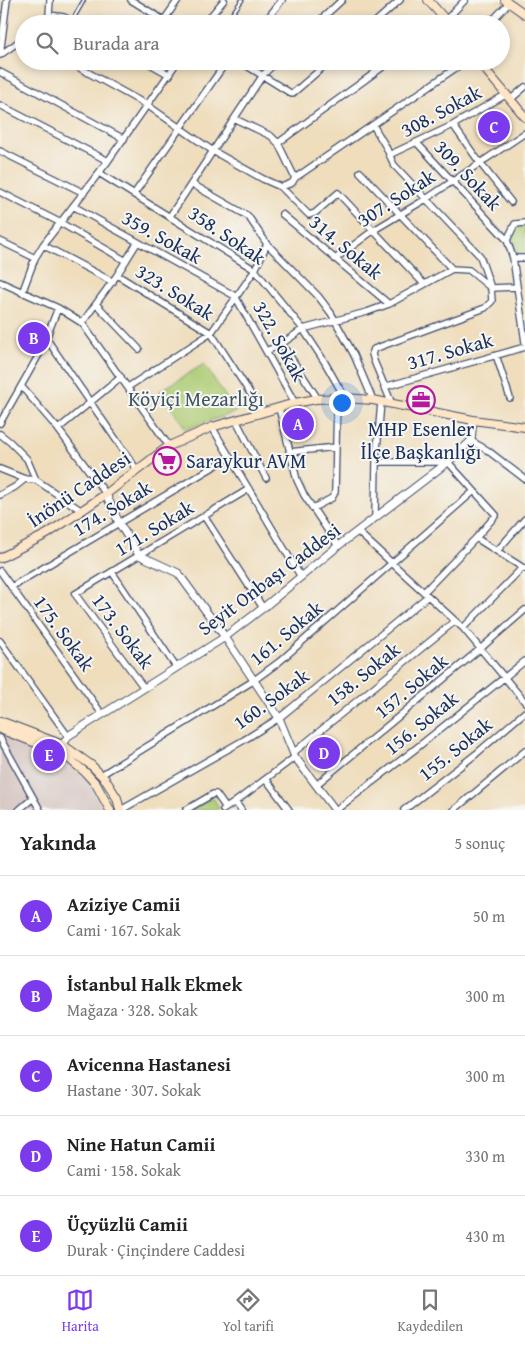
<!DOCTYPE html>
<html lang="tr">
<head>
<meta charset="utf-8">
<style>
	:root { --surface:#fff; --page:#f6f6f6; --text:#222; --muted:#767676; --line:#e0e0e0; --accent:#7c3aed }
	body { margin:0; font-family:"Gentium Book Plus",serif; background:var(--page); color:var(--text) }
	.you { position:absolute; left:341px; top:402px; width:18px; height:18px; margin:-12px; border:4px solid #fff; border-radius:50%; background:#1a73e8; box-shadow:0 0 0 8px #1a73e833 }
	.badge { display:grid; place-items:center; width:32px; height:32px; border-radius:50%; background:var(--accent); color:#fff; font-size:16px; font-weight:700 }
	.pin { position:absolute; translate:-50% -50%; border:2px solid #fff; box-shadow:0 1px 5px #0006 }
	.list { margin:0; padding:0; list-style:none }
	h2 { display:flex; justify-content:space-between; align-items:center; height:65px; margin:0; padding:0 20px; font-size:21px }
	h2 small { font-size:16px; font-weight:400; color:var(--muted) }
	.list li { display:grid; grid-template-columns:32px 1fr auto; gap:15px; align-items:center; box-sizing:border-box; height:80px; padding:0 20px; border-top:1px solid var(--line) }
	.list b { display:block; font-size:19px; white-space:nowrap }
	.list p { margin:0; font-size:16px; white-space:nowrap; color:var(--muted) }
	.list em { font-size:16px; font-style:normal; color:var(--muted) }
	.icon { flex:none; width:28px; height:28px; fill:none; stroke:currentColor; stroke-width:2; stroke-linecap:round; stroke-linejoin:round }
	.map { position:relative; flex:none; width:525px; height:810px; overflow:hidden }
	.search { position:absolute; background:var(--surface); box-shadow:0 2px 8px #0003; left:15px; right:15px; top:15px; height:55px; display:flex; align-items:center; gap:12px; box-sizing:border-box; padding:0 18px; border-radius:28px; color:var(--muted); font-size:19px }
	.sheet { height:465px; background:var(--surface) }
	nav { display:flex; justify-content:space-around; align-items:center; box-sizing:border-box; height:70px; border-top:1px solid var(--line); background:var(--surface); font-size:14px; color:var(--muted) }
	nav a { display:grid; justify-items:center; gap:2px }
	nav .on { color:var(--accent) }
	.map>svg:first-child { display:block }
	.industrial { fill:#d1c0bc }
	.green { fill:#aecc74; stroke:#647e69 }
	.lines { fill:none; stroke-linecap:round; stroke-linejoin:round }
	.service-casing { stroke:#3b496c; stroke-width:5 }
	.minor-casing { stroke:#3b496c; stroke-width:8 }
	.tertiary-casing { stroke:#3b496c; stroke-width:9 }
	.secondary-casing { stroke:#3b496c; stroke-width:10 }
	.service { stroke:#fff; stroke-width:2.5 }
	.minor { stroke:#fff; stroke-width:5.5 }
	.tertiary { stroke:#fff; stroke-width:7 }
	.secondary { stroke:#fde5c5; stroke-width:8 }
	.labels { text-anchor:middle; stroke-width:4; stroke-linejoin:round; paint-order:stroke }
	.street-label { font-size:20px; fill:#1b2f5e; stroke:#f6f6f2 }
	.park-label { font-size:20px; fill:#405664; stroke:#f6f6f2 }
	.poi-label { font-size:20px; fill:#1b2f5e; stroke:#f6f6f2 }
</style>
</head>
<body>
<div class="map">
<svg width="525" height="810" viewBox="0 0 525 810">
	<rect width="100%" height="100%" fill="#f6f6f2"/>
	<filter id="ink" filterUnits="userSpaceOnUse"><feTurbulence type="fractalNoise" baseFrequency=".02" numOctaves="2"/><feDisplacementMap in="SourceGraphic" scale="10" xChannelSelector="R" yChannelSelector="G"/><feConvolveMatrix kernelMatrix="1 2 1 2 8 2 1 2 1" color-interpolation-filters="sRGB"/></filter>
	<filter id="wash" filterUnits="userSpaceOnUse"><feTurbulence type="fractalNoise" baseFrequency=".0096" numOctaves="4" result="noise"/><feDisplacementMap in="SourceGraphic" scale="20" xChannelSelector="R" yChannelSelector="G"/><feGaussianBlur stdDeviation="1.12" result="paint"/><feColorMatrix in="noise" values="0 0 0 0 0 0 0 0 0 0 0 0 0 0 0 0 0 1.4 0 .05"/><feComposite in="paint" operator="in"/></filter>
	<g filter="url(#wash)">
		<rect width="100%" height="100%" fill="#efddbc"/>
		<path class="industrial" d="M0,734L61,757L96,788L103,810H0Z"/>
		<path class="green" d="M519,225H525V253L516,254L512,235Z
			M204,364L236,412L186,429L160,391Z
			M211,798L214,799L219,808L217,810H189Z"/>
	</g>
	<g filter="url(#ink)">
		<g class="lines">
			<defs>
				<path id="service" d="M72,21L84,0
					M225,24L242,0"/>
				<path id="minor" d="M131,0L170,24
					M49,15L64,17L77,24
					M164,20L178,0
					M43,24L49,15L50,0
					M204,24L224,0
					M263,24L282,0
					M316,24L342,0
					M373,24L400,0
					M442,24L465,0
					M489,24L509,3
					M0,55L7,0
					M0,55L24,38
					M67,61L147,105L213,151L263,179L281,187L292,183L295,178L466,61
					M145,61L170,75
					M239,61L292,94L330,61
					M369,61L376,72
					M0,72L124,139
					M511,99L525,87
					M0,105L108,161
					M235,119L271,136L278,143L295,178
					M373,125L386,147L394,165L480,256L491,288L492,301L485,308L374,349L372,354L374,361L392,404
					M453,125L480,163L511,202
					M278,143L391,61
					M417,143L507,240L513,258L525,342
					M0,151L84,193
					M389,155L453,125L507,94
					M360,172L452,269
					M99,173L255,270L303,329L324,361L345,398
					M192,184L248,216L267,244L318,296L331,313L354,355L373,400
					M281,187L309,215L315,213L338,193L424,284
					M0,192L59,222L126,261
					M134,194L227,61
					M73,206L235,296L295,403
					M282,214L389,304
					M170,216L263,75L277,61
					M507,240L515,224L525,223
					M0,241L35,258
					M43,245L113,282
					M513,258H525
					M335,259L374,230L426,199L525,133
					M117,275L211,333L263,413
					M0,282L58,308L82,323L169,446
					M22,293L35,258L43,245L108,161L178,61
					M96,304L139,349
					M82,323L117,275L137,243
					M46,338L137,470
					M282,344L318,399
					M266,351L280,345L303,329L367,312L389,304L452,269L469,270L491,288L517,287
					M496,355L510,398
					M21,386L58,429L106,494
					M128,387L211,333L255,270L267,244
					M384,387L525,347
					M279,408L297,480L304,495L338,546
					M236,420L266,478
					M0,423L41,351L58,308
					M212,427L301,577
					M58,429L121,377
					M0,434L10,442L27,459L36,480
					M471,441L487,450L525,479
					M289,452L336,447
					M376,462H448L496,515L476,538L424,592
					M0,469L25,479L36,480L82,511
					M0,495L15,487L25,479
					M313,508L332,498L335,492L337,399
					M204,516L263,608
					M375,518L376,462L381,402
					M358,532L463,628L525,702
					M476,538L525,569
					M497,551L525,519
					M0,571L102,714
					M112,572L176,667
					M11,587L230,457
					M463,628L522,568
					M0,641L68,736
					M144,688L75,594L249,489
					M0,738L40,810
					M293,753L455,621
					M101,775L253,681L279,662L474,491
					M266,779L289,810
					M316,785L480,649L525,610
					M235,802L241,810
					M19,810L33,798
					M121,810L244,740L279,718L428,596
					M186,810L213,794H216L226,808
					M223,810L235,802L295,757
					M336,810L414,750L525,661
					M404,810L476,754L525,712
					M454,810L525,751"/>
				<path id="tertiary" d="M106,494L119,523L139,555L178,573L225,637L279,718L295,757L335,810
					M63,745L68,736L225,637L263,608L338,546L448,462L471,441L473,420"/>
				<path id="secondary" d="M428,0L449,24
					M505,0L525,14
					M478,61L525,117
					M0,558L47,534L106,494L169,446L212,427L295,403L316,399L345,398L373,400L473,420L525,427
					M0,721L63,745L91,765L105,779L117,798L120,810
					M0,729L62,753L85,772L96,784L110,810"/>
			</defs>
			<use href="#service" class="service-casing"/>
			<use href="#minor" class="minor-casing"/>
			<use href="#tertiary" class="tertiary-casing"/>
			<use href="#secondary" class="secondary-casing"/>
			<use href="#service" class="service"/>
			<use href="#minor" class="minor"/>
			<use href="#tertiary" class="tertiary"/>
			<use href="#secondary" class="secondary"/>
		</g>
	</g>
	<defs>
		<symbol id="office-ring" viewBox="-11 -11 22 22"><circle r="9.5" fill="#f6f6f2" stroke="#b5179e" stroke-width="1.5"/><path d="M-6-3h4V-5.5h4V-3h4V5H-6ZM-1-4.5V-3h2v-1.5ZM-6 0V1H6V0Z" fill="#b5179e"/></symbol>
		<symbol id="supermarket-ring" viewBox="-11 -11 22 22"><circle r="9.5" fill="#f6f6f2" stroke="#b5179e" stroke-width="1.5"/><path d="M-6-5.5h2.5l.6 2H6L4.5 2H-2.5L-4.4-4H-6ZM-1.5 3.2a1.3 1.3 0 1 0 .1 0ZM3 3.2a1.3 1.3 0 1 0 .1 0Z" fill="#b5179e"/></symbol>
	</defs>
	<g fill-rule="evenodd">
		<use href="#office-ring" x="405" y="384" width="32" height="32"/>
		<use href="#supermarket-ring" x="151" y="445" width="32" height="32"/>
	</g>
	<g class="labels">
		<g class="street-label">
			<text transform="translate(441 111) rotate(-28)" y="7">308. Sokak</text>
			<text transform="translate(468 175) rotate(47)" y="7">309. Sokak</text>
			<text transform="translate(396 198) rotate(-33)" y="7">307. Sokak</text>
			<text transform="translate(227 235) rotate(34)" y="7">358. Sokak</text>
			<text transform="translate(162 237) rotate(29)" y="7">359. Sokak</text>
			<text transform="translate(346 247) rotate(40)" y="7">314. Sokak</text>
			<text transform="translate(175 292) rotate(32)" y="7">323. Sokak</text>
			<text transform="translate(280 341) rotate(61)" y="7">322. Sokak</text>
			<text transform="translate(450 351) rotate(-16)" y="7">317. Sokak</text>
			<text transform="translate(79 489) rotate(-34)" y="7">İnönü Caddesi</text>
			<text transform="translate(112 508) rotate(-31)" y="7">174. Sokak</text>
			<text transform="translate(154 528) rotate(-31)" y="7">171. Sokak</text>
			<text transform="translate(269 579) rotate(-37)" y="7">Seyit Onbaşı Caddesi</text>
			<text transform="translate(123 631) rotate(53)" y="7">173. Sokak</text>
			<text transform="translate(64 633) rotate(54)" y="7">175. Sokak</text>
			<text transform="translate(286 633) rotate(-40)" y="7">161. Sokak</text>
			<text transform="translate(363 674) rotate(-39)" y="7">158. Sokak</text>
			<text transform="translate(411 686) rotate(-40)" y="7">157. Sokak</text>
			<text transform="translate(271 699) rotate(-36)" y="7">160. Sokak</text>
			<text transform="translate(421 723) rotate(-39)" y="7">156. Sokak</text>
			<text transform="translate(455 749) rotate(-39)" y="7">155. Sokak</text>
		</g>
		<g class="park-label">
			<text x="196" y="406">Köyiçi Mezarlığı</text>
		</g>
		<g class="poi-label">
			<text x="421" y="436">MHP Esenler<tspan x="421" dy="23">İlçe Başkanlığı</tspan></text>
			<text x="186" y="468" text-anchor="start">Saraykur AVM</text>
		</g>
	</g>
</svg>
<div class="you"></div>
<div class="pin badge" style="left:298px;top:424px">A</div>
<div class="pin badge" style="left:34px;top:338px">B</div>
<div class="pin badge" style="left:494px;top:127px">C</div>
<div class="pin badge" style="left:324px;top:753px">D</div>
<div class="pin badge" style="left:49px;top:755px">E</div>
<div class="search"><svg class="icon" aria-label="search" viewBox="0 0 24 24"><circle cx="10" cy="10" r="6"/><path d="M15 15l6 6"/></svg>Burada ara</div>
</div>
<section class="sheet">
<h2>Yakında<small>5 sonuç</small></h2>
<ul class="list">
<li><span class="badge">A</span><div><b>Aziziye Camii</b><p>Cami · 167. Sokak</p></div><em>50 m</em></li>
<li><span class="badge">B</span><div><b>İstanbul Halk Ekmek</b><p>Mağaza · 328. Sokak</p></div><em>300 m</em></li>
<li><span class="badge">C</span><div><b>Avicenna Hastanesi</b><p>Hastane · 307. Sokak</p></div><em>300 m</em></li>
<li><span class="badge">D</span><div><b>Nine Hatun Camii</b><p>Cami · 158. Sokak</p></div><em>330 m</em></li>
<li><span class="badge">E</span><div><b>Üçyüzlü Camii</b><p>Durak · Çinçindere Caddesi</p></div><em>430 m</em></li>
</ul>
</section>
<nav>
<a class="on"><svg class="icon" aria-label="map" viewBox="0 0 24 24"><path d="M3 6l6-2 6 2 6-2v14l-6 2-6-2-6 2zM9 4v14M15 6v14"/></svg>Harita</a>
<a><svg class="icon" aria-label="directions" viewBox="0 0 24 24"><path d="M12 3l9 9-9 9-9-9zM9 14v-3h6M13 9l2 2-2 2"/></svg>Yol tarifi</a>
<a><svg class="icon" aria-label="saved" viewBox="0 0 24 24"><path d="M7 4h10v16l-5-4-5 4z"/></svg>Kaydedilen</a>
</nav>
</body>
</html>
